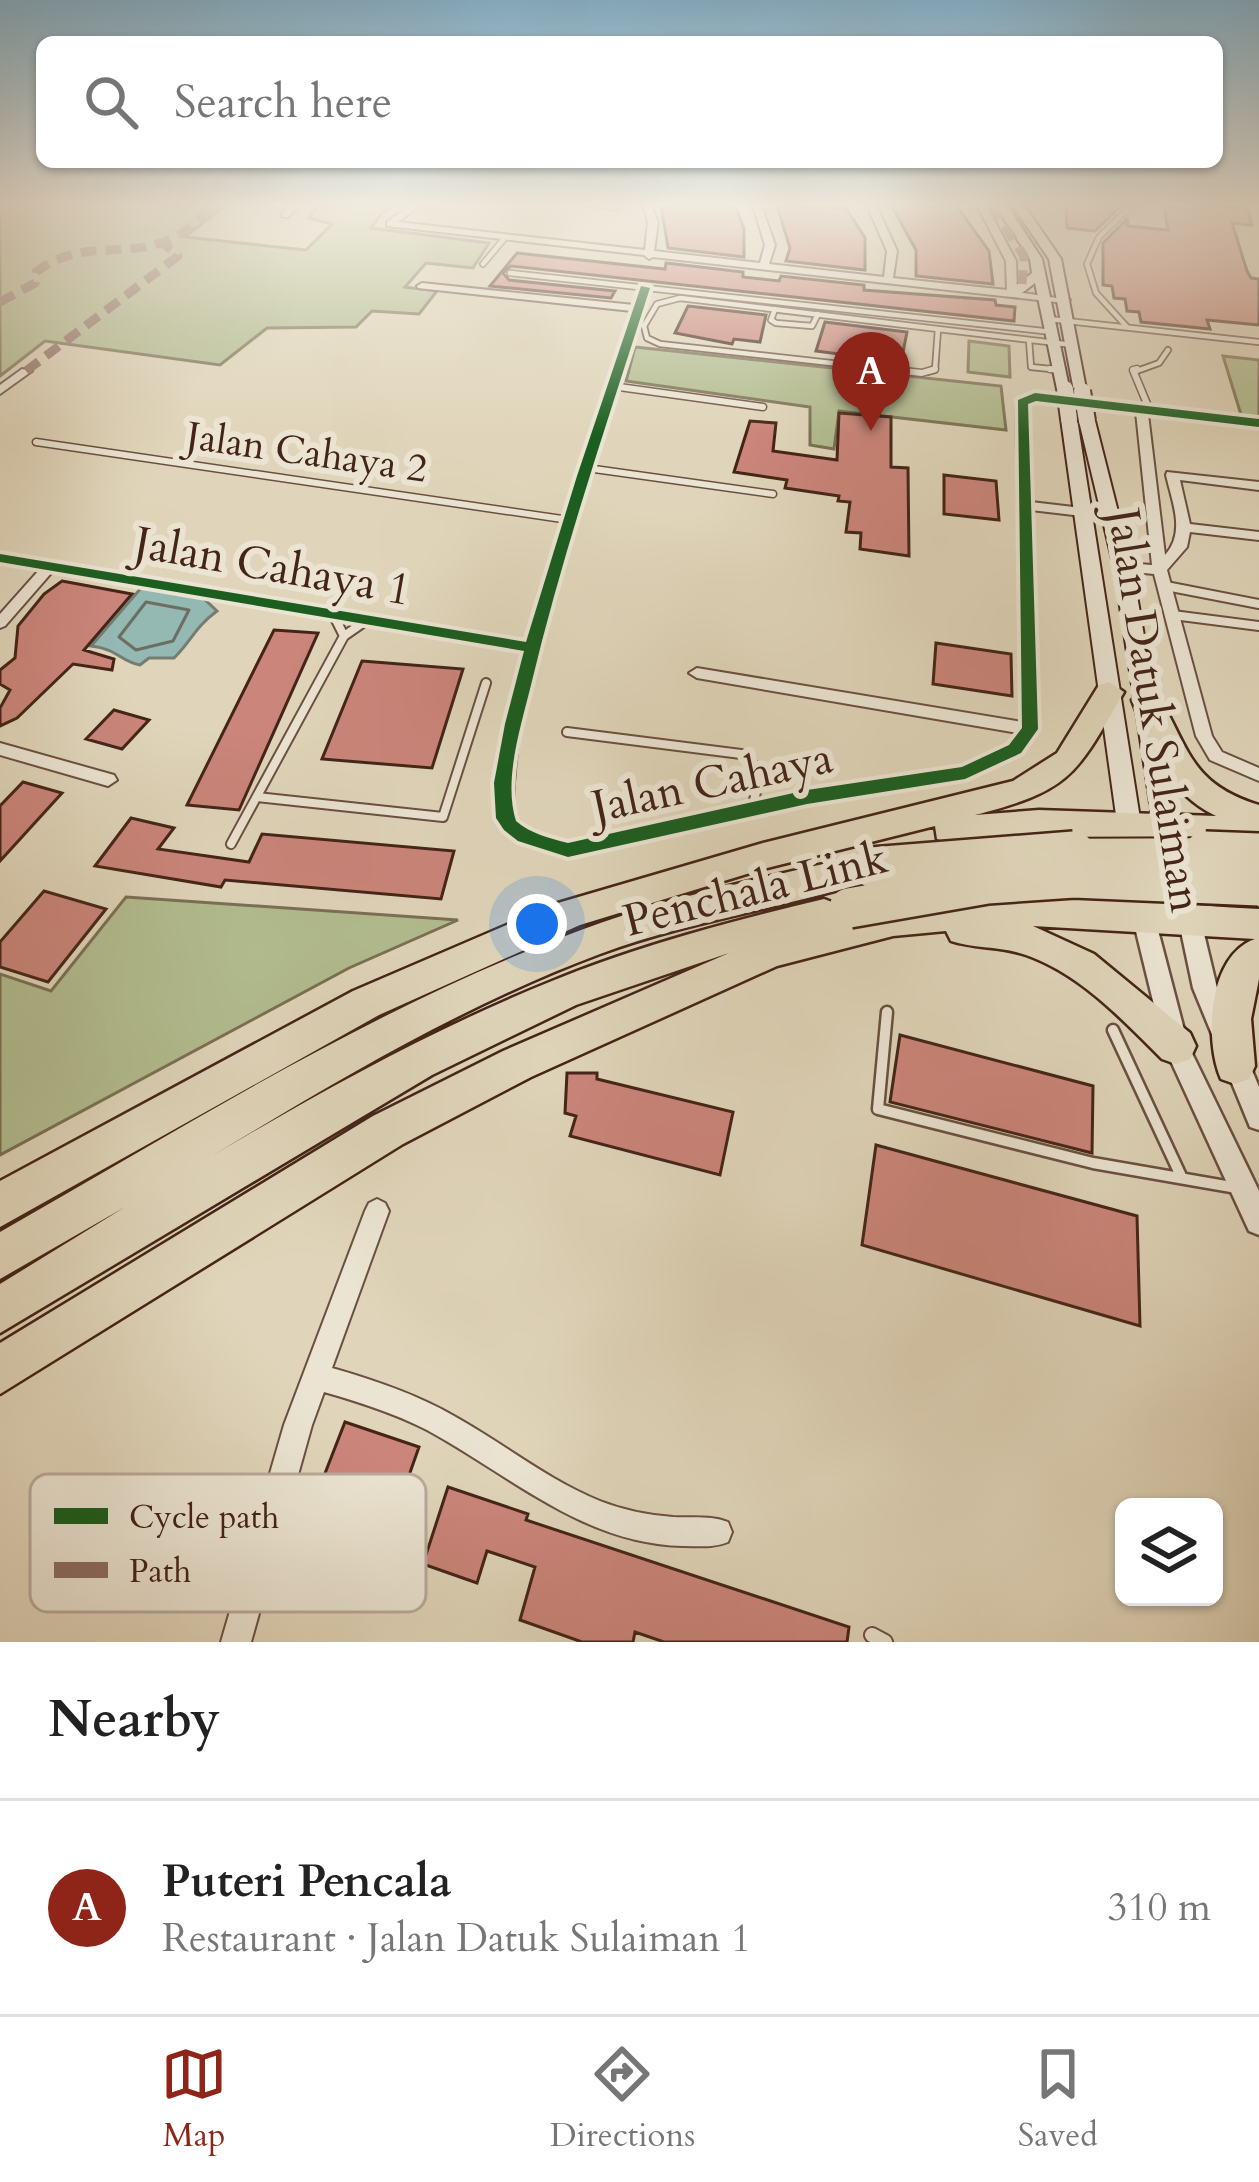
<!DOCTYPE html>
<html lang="en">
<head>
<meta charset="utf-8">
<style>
	:root { --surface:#fff; --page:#f6f6f6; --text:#222; --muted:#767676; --line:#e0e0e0; --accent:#8f2418 }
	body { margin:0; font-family:Cardo,serif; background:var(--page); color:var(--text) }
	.controls { position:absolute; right:36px; bottom:36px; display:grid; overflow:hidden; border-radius:18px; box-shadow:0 3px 9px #0004 }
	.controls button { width:108px; height:108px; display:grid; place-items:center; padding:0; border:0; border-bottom:3px solid var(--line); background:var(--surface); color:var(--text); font:60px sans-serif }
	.you { position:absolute; left:537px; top:924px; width:42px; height:42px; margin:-30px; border:9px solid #fff; border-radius:50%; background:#1a73e8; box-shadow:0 0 0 18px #1a73e833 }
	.badge { display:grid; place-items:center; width:78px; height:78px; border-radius:50%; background:var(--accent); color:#fff; font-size:39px; font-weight:700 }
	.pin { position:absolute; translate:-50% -99px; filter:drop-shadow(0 3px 6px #0008) }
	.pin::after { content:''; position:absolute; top:63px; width:42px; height:36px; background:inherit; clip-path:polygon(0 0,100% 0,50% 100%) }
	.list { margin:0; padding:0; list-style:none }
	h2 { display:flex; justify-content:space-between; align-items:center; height:156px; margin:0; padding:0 48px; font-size:51px }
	h2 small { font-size:39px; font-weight:400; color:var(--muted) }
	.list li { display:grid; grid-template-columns:78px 1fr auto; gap:36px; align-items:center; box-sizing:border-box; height:216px; padding:0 48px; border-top:3px solid var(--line) }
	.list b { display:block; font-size:45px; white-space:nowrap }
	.list p { margin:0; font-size:39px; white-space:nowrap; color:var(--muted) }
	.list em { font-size:39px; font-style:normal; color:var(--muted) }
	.icon { flex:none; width:66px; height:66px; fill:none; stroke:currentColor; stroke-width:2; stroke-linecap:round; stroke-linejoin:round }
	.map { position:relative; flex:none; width:1259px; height:1642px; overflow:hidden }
	.search { position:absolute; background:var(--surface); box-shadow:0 3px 9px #0004; left:36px; right:36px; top:36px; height:132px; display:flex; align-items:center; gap:30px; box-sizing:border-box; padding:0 42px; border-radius:18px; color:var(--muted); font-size:45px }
	.sheet { height:372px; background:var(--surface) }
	nav { display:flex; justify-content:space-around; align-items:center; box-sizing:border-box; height:168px; border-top:3px solid var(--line); background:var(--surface); font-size:33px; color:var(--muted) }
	nav a { display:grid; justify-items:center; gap:6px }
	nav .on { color:var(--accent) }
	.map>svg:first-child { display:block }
	.green { fill:#b2bd90; stroke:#7a7054; stroke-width:3 }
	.water { fill:#94b8b2; stroke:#747d74; stroke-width:3 }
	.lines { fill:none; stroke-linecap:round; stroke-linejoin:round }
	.shore { stroke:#6c6e64; stroke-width:3 }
	.building { fill:#cb857b; stroke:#432417; stroke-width:3 }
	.service-far4-casing { stroke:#6a5040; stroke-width:8 }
	.service-far3-casing { stroke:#6a5040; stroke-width:9 }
	.service-far2-casing { stroke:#6a5040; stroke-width:12 }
	.service-far1-casing { stroke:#6a5040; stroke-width:15 }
	.service-casing { stroke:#6a5040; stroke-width:18 }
	.minor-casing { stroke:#6a5040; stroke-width:4 }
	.tertiary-casing { stroke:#6a5040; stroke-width:5 }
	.secondary-casing { stroke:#432417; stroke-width:4 }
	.motorway-casing { stroke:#432417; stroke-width:5 }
	.service-far4 { stroke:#ebe4d2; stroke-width:4.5 }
	.service-far3 { stroke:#ebe4d2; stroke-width:6 }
	.service-far2 { stroke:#ebe4d2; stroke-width:8 }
	.service-far1 { stroke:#ebe4d2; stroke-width:10 }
	.service { stroke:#ebe4d2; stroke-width:14 }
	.minor { fill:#ebe4d2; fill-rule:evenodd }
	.tertiary { fill:#ebe4d2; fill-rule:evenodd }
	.secondary { fill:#ebe4d2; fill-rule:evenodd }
	.motorway { fill:#e0d5ba; fill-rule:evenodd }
	.secondary-bridge-casing { stroke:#432417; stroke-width:20; stroke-linecap:butt }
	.motorway-bridge-far1-casing { stroke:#432417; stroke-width:34; stroke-linecap:butt }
	.motorway-bridge-casing { stroke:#432417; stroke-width:44; stroke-linecap:butt }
	.secondary-bridge { stroke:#ebe4d2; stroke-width:16 }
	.motorway-bridge-far1 { stroke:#e0d5ba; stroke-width:30 }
	.motorway-bridge { stroke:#e0d5ba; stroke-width:39 }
	.quiet { stroke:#8d6e63; stroke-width:9; stroke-dasharray:16 9; stroke-linecap:butt }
	.cycleway-casing { stroke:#ebe4d2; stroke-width:8 }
	.cycleway { fill:#1b5e20; fill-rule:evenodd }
	.labels { text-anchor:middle; stroke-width:12; stroke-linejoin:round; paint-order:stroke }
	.far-street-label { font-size:39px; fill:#432417; stroke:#ebe4d2 }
	.street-label { font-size:45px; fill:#432417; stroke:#ebe4d2 }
	.key { fill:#ebe4d2; stroke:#b9aa9a; stroke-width:3 }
	.key-label { font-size:33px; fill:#432417 }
</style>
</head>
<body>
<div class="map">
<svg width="1259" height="1642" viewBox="0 0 1259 1642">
	<rect width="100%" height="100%" fill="#e0d5ba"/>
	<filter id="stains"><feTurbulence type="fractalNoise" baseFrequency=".00167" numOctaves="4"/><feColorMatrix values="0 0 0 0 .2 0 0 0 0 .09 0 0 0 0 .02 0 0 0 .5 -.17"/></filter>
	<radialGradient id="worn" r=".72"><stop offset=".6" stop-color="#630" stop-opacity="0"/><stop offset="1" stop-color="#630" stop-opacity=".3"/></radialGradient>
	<path class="green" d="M0,205H225L185,237L306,250L332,224L309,218L319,205H395L382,213L371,228L489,243L473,268L426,263L405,287L437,291L419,314L372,311L356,327L267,328L220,365L45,341L0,376Z
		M969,341L1009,346L1010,377L968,372Z
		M635,347L1001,386L1006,430L839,411L834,449L810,445V407L626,381Z
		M1223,356L1259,360V419L1242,418Z
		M126,897L458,920L349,968L0,1155V974L51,991Z"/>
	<path class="water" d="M141,588L202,597L217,611C194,628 193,639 174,658H149L140,665C121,662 118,649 91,646Z"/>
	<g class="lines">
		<path class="shore" d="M146,602L189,610L173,641L136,650L119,637Z"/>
	</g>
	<path class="building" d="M661,205H735L744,229V257L668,248Z
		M777,205L846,208L865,238V270L786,261L790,248Z
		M891,205H956L989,251L993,284L916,276V250Z
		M1079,205H1122L1095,231L1067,228L1066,206Z
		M1194,205L1247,209L1252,225L1232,223L1247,271L1251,278L1259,279V325L1207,320L1210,329L1141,322L1139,312L1127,311L1125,299L1114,298L1112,286L1103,285V243L1127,219L1128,226L1168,230L1164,207L1195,210Z
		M517,253L665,269L666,263L743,272V277L779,281L781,276L864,285V290L995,300L996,305L1015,307L1014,321L511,266L503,273L509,280L615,291L611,298L490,286Z
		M688,306L766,315L760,342L734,339L732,344L675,333Z
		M825,322L907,332L901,362L816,351Z
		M839,413L891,417V467L908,468L909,556L860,549L861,533L846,532L850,502L838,501L839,496L785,488L787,480L734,472L750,421L776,423L773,451L837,460Z
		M944,475L996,481L999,520L944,514Z
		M62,581L132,594L84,650L114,659L112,670L73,664L17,718L0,726V708L10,690L0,684V670L15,658L18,626L44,594Z
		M274,630L318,633L239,810L187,805Z
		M936,643L1011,654L1012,696L933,684Z
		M362,661L463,669L432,768L322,759Z
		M114,710L149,720L122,749L86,739Z
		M23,782L62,793L0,861V806Z
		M131,818L174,828L158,849L249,862L262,834L454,851L441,899L225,880L221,887L95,866Z
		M44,891L106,909L48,982L0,967V942Z
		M900,1035L1093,1086L1092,1153L890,1102Z
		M567,1073H597V1079L733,1112L720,1175L570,1136L576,1116L565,1113Z
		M876,1145L1137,1216L1140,1326L862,1245Z
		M345,1422L419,1447L386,1541L358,1532L370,1498L322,1481Z
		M448,1487L528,1514L526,1520L849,1627L847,1642H664L635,1632L633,1642H582L520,1620L535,1567L487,1551L477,1583L423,1564Z"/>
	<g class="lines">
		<defs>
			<path id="service-far4" d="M483,264L503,240
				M510,273L1052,332
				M775,309L771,320L776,323L812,326L818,314
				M1049,319L1259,342
				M1127,327L1096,293L1087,264L1099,237L1132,205
				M938,329L1073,345
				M1029,340L1031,367L1061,370
				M912,372L660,344L647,338L644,326L657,304L680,298L938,329
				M927,372L935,370L938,329
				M1134,372L1159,363L1168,350"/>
			<path id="service-far3" d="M885,369L922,373L935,369
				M1050,369L1061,370
				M1137,369L1133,370L1150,411
				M612,386L763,407
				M36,442L569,520
				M587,468L773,494"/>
			<path id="service-far2" d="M1166,586L1259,604
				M333,614L344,636L367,620
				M1173,615L1259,626
				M567,732L741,754C765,768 758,785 752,808
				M257,797L443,817L486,683
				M231,844L344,636"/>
			<path id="service-far1" d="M887,1012L878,1109L1093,1163L1237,1188
				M1113,1030L1181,1176"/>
			<path id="service" d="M872,1635L885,1642"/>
			<path id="minor" d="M291,205H300L288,217H282V213Z
				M410,205H420L398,222L645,250L648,222L643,205H651L658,222L654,251L760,263L765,245L753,205H761L775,245L769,264L884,277L887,251L867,205H876L897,251L893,278L1007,290L1006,261L977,205H986L1016,261L1017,292L1070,300L1065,303L653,257L649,259L644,255L387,226V222Z
				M587,205H620L621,207L617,210Z
				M422,283L634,305L641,286L650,288C616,394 581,500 551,608C532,675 510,746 514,817L531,831L568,843L807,790L962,767L1009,745L1018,733L697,678L689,673L697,668L1022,722L1016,402L1035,393L1259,419V427L1148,414L1165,555C1186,532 1172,502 1166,475L1167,472L1259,482V490L1180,480L1190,524L1259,532V540L1190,532L1187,547L1167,570L1212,736L1222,752L1259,768V781L1210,760L1196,736L1154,574L1123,571L1116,567L1123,563L1152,565L1136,412L1036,401L1028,404L1031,502L1082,508L1089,512L1082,516L1031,510L1038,729L1021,753L965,779L807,804L568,857L518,841L504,830L496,818L494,783L505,724L524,651L53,571L5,626L0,628V614L40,569L0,562V554L526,642L632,311L418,288L417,286Z
				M22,369L32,371L0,394V385Z
				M0,743L114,775L117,780L108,786L0,755Z
				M377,1199L385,1203L389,1211L332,1368C374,1380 416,1394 454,1416C503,1443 548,1480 600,1501C623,1510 648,1515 673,1517C691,1518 711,1515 728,1522L732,1532L728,1542C714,1548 699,1546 683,1546C583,1544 510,1475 427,1430C394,1413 359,1402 324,1392L312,1425L251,1642H221L284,1425L365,1211L369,1203Z"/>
			<path id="tertiary" d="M1143,906L1151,908L1154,915L1188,1045L1259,1191V1235L1249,1231L1164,1046L1132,915L1135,908Z
				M1189,908L1197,910L1200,917L1217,988L1259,1087V1130L1250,1127L1193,988L1178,917L1181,910Z"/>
			<path id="secondary" d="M995,205H1007L1042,259L1070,392L1057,389L1035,283L1017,297L1005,294L1032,273L1030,259Z
				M1012,205H1024L1061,259L1087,394L1074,391L1049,259Z
				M1069,414L1077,419L1144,844L1141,851H1123L1120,844L1061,419Z
				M1087,416L1095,421L1132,567L1180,842L1177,849H1159L1156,842L1114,567L1079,421Z"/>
			<path id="motorway" d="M1109,682L1124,692C1076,775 1072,790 975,815L1039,810L1216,816C1168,793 1150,748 1132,700L1147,690L1157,693C1189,748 1190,784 1259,805V843L1039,836L949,843L937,839L935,826L763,869L580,925L379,1015L0,1227V1181L353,991L558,903L763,843L1013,781L1057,753L1099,685Z
				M871,853L883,857L888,867L883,877C790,907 692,920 600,954C463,1005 335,1082 210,1157C320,1092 433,1029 552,981C640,945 732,921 824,899L837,904L839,919C978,885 1118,901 1259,909V979L1251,1019L1255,1066L1249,1079L1235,1084L1221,1079C1204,1040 1208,955 1255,939L1033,926L1094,954L1190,1033L1196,1046L1190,1059L1176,1064L1162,1059C1122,1019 1080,974 1026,955C1002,946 975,949 951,941L946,931L893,936L777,966L531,1077L403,1144L0,1394V1343L373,1116L503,1051L729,953L576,1005L432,1075L0,1333V1284L125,1207L0,1279V1232C189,1124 376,1006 581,930C674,895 774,876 871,853Z"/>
		</defs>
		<use href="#service-far4" class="service-far4-casing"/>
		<use href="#service-far3" class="service-far3-casing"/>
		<use href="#service-far2" class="service-far2-casing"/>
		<use href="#service-far1" class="service-far1-casing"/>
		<use href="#service" class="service-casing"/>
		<use href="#minor" class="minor-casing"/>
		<use href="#tertiary" class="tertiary-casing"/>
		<use href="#secondary" class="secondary-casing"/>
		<use href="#motorway" class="motorway-casing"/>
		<use href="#service-far4" class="service-far4"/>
		<use href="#service-far3" class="service-far3"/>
		<use href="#service-far2" class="service-far2"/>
		<use href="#service-far1" class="service-far1"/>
		<use href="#service" class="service"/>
		<use href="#minor" class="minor"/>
		<use href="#tertiary" class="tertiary"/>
		<use href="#secondary" class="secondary"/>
		<use href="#motorway" class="motorway"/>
		<defs>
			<path id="secondary-bridge" d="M1065,389L1069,419
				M1082,391L1087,421"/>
			<path id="motorway-bridge-far1" d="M1009,854L1259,853"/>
			<path id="motorway-bridge" d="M1205,851L1259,853
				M871,867L1074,851
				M849,908L987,884L1074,878L1259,886"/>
		</defs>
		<use href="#secondary-bridge" class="secondary-bridge-casing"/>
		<use href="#motorway-bridge-far1" class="motorway-bridge-far1-casing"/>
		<use href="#motorway-bridge" class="motorway-bridge-casing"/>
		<use href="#secondary-bridge" class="secondary-bridge"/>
		<use href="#motorway-bridge-far1" class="motorway-bridge-far1"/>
		<use href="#motorway-bridge" class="motorway-bridge"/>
		<path class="quiet" d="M991,205L1024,256L1022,284
			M0,302L35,283L36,272C78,239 121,258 167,241C186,234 199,217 214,205
			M26,371L178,256L163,243"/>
		<defs>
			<path id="cycleway" d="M641,286L650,288C608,420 563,551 531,685C521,726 503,780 516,821C531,834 549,838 568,843L807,790L962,767L1009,745L1022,728L1018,400L1035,393L1259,419V427L1036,401L1028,404L1038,729L1021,753L965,779L807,804L568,857L518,841L504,830L496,818L494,783L505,724L524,651L0,562V554L526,642L577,476Z"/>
		</defs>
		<use href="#cycleway" class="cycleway-casing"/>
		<use href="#cycleway" class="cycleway"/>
	</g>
	<linearGradient id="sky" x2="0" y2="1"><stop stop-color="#86b6d2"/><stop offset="0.47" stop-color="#f1ece0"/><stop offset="1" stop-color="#f1ece0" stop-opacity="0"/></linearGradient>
	<rect width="1259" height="435" fill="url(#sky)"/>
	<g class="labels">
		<g class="far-street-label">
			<text transform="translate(307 451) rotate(8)" y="14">Jalan Cahaya 2</text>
		</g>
		<g class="street-label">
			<text transform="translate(273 565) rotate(10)" y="16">Jalan Cahaya 1</text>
			<text transform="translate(1156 710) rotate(81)" y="16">Jalan Datuk Sulaiman</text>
			<text transform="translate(712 781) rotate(-12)" y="16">Jalan Cahaya</text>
			<text transform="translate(755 888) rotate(-14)" y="16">Penchala Link</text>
		</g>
	</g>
	<rect x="30" y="1474" width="396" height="138" rx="18" class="key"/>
	<rect x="54" y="1508" width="54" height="16" fill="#1b5e20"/>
	<rect x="54" y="1562" width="54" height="16" fill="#8d6e63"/>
	<g class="key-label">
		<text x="129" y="1528">Cycle path</text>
		<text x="129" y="1582">Path</text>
	</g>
	<rect width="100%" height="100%" filter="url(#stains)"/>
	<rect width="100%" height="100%" fill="url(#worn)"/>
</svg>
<div class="controls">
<button><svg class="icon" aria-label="layers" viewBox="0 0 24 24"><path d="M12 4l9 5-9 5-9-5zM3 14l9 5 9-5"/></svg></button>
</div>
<div class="you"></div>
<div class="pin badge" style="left:871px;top:431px">A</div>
<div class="search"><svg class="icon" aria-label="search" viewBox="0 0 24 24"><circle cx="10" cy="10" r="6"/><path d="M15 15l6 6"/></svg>Search here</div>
</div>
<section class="sheet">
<h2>Nearby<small></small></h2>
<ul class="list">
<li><span class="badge">A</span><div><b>Puteri Pencala</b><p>Restaurant · Jalan Datuk Sulaiman 1</p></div><em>310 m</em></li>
</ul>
</section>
<nav>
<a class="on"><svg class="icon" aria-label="map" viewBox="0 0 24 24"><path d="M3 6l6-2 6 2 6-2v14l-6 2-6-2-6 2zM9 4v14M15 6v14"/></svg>Map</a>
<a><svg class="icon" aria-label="directions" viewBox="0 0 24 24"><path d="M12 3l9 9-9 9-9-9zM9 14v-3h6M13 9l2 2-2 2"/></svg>Directions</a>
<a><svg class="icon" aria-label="saved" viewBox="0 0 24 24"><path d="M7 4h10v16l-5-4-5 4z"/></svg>Saved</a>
</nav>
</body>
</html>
